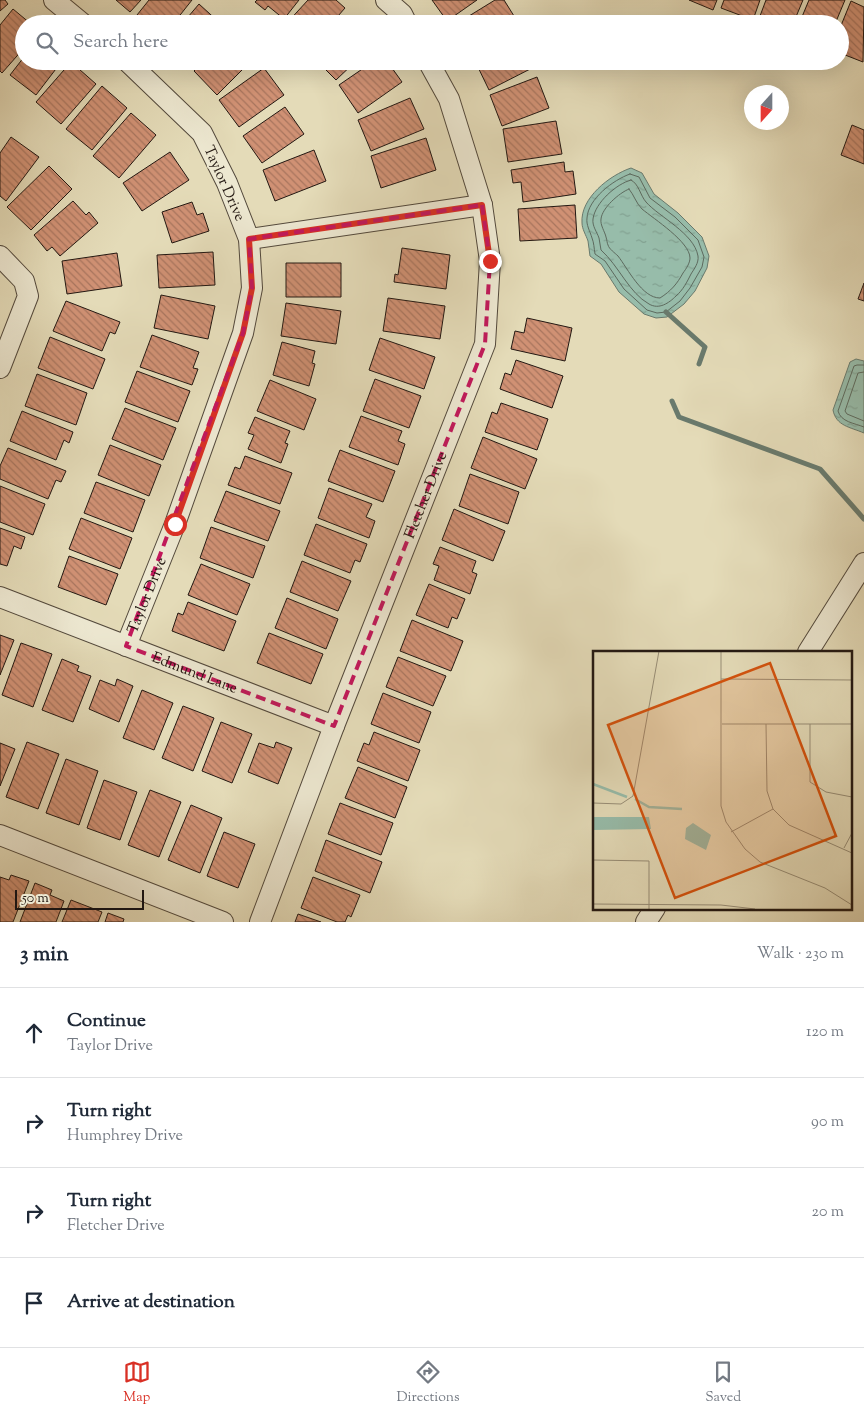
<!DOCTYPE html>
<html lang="en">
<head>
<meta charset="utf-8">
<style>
	:root { --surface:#fff; --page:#f6f6f7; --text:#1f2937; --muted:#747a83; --line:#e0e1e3; --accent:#d93025 }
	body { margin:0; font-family:"Sorts Mill Goudy",serif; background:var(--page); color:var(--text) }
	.compass { position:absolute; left:744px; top:85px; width:45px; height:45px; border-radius:50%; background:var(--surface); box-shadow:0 5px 20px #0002; rotate:201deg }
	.scale { position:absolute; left:15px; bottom:12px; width:129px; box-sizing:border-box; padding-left:5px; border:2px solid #231812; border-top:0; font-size:14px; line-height:18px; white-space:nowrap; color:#231812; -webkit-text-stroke:4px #ede8d1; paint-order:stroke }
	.stop { position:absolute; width:15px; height:15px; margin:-11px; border:4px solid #d93025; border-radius:50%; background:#fff }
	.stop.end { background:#d93025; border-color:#fff; box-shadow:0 1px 5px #0008 }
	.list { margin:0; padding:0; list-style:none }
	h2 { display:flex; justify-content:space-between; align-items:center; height:65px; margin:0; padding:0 20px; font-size:21px }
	h2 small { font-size:16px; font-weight:400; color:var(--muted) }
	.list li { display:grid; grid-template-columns:32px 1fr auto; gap:15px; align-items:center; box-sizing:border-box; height:90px; padding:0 20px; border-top:1px solid var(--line) }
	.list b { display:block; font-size:19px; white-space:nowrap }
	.list p { margin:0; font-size:16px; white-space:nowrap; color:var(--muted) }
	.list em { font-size:16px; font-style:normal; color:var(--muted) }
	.icon { flex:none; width:28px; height:28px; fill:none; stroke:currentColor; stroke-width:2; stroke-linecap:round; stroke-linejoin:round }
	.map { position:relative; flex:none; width:864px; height:922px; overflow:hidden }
	.search { position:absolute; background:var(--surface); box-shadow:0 5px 20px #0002; left:15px; right:15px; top:15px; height:55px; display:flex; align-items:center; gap:12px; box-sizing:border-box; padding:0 18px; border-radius:28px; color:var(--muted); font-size:19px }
	.sheet { height:425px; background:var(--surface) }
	nav { display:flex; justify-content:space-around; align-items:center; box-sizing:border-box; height:70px; border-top:1px solid var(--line); background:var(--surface); font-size:14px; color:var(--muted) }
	nav a { display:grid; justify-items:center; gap:2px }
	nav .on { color:var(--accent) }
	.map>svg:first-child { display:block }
	.water { fill:url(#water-ripples); stroke:#697a6d }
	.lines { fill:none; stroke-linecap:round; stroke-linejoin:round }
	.shore { stroke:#5d6a5e; stroke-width:1 }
	.stream { stroke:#697a6d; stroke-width:5 }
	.building { fill:url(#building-back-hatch); stroke:#231812 }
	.minor-casing { stroke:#53493c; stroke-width:22 }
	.minor { stroke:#ede8d1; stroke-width:20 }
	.route { stroke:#d93025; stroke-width:6 }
	.marked { fill:none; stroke:#c2185b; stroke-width:4; stroke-dasharray:10 6; stroke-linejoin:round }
	.labels { text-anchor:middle; stroke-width:4; stroke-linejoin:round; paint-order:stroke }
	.street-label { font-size:15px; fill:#231812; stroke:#ede8d1 }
	.inset-river { fill:none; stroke:#97bcaa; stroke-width:2.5 }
	.inset-road { fill:none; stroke:#978d76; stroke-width:1 }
	.view { fill:#d4520d; fill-opacity:0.15; stroke:#d4520d; stroke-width:2.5 }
	.inset-edge { fill:none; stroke:#231812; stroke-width:2.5 }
</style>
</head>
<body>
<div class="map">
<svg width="864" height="922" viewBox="0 0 864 922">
	<defs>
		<pattern id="water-ripples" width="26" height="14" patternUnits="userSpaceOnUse" patternTransform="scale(1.25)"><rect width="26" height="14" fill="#97bcaa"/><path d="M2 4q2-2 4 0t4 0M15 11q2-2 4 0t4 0" fill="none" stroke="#82a191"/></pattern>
		<pattern id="building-back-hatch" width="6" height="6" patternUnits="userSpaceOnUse" patternTransform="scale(1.25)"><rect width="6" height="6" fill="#d09174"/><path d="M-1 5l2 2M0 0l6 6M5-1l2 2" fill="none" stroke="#a8755e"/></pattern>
	</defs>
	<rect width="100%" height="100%" fill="#e4dbb8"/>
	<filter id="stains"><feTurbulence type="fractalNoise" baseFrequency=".004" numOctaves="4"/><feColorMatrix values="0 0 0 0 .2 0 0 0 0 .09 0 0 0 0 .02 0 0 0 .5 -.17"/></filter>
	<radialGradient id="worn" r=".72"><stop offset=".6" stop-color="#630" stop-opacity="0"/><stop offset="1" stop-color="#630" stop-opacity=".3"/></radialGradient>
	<path class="water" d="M631,168L642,173L654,194L678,213L702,237L709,256L707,268L695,291L684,304L667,317L656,318L644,314L619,292L601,264L590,256C589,251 589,246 588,241C586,235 582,229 582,223C580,198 610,175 631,168Z
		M856,359L864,361V433C850,427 836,426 833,410L850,362Z"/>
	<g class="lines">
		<path class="shore" d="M630,174L639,177L650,198L675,217L698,240L704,257L702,267L690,288L680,301L666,312L657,313L647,310L624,289L605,261L595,254C594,248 594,243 592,238C590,231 586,225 587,218C588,199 613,180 630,174Z
			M631,180C639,184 640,195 646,202C659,217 694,233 698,256C699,263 694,269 691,274C687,282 683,290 676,296C669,303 659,310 649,304C629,293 619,266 601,250C600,246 600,242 599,238C597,232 592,226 593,219C595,203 616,184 631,180Z
			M629,189C634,195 636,203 642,209C654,219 690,242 690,258C690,263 686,269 683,273C677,284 671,291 660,298C642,298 628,269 618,256C615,253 609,249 608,245C607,243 607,240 606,237C605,232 600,225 601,219C602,208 619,193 629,189Z
			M864,365H857L854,366L838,411C841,422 854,423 864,427
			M864,372L858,373L845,411L847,414L864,421"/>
		<path class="stream" d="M666,312L705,347L699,364
			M672,401L679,417L820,469L864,519"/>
	</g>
	<path class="building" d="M0,0H5L8,4L0,11Z
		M116,0H141L130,12Z
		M149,0H192L173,24H138L133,20Z
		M257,0H299L284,19L268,6L265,10L255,2Z
		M308,0H336L345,8L331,24H286Z
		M432,0H477L447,21Z
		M495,0H504L519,24H456Z
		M689,0H717L713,10Z
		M724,0H760L753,20L721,8Z
		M766,0H803L793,24H757Z
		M809,0H845L835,24H799Z
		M851,1L864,7L863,62L840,53V28Z
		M199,4L221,24H182Z
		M13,9L31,24H24V48L2,73L0,71V25Z
		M353,17L359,24H347Z
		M24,57V61H62L36,95L10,75Z
		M180,61H193L188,68Z
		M204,61H251L217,95L194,71Z
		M317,61H356L336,80Z
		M374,61H387L402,82L358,113L339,85Z
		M475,61H536L538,65L489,90Z
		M71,62L96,84L61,124L36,102Z
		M264,68L284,95L239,127L219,100Z
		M537,77L549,108L502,126L490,95Z
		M102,86L127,108L92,150L66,129Z
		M410,98L424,129L371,151L358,120Z
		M285,107L304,134L262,163L243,136Z
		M131,113L156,135L119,178L93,156Z
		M556,121L562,154L508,162L503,129Z
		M852,125L864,130V164L841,155Z
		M11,137L39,157L6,201L0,196V153Z
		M426,138L436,170L381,188L371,156Z
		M314,150L326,181L275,201L263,170Z
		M170,152L189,180L142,211L123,183Z
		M564,162L565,172L573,171L576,194L523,202L521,182L513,183L511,170Z
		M49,166L72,189L31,230L7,207Z
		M73,201L86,215L89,212L98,223L60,256L52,247L47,251L34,235Z
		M192,202L197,215L203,213L209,231L172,243L162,212Z
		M575,205L577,238L520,241L518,209Z
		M402,248L450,255L446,289L394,282L395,274L398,275Z
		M213,252L215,285L159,288L157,255Z
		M117,253L122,286L67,294L62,261Z
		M286,263H341V297H286Z
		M864,283V301L858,299Z
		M161,295L215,306L208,339L154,328Z
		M388,298L445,306L440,339L383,331Z
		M66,301L120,322L115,334L110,332L102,351L53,331Z
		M286,303L341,311L336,344L281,336Z
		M527,318L572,328L565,361L511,349L515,331L524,333Z
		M152,335L199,352L193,368L198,369L192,385L140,367Z
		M50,337L105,359L93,389L38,368Z
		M380,338L435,357L424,389L369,370Z
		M282,342L315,351L312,363L315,364L309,386L273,375Z
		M516,360L563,376L552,408L500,389L505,373L511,375Z
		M137,371L190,391L178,422L125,402Z
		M37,374L87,393L76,425L25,406Z
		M375,379L421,396L409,428L363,411Z
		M270,380L316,399L304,430L257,411Z
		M501,403L548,419L537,450L485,432L492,412L497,414Z
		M125,408L176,428L163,460L112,439Z
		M22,411L73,432L69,443L64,440L56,460L10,441Z
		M361,416L402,431L398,441L405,444L398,465L349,447Z
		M255,417L290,431L285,443L288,444L281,463L248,449L254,435L248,433Z
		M483,437L537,459L525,489L471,468Z
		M110,445L161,465L149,496L98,475Z
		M8,448L66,471L61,482L56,480L48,499L0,479V466Z
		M340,450L395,471L383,502L328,481Z
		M245,456L292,473L280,504L228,485L235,467L240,469Z
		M470,474L519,492L508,524L459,506Z
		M96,482L145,500L133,532L84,513Z
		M0,486L45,504L33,535L0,522Z
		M329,488L372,504L366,517L375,521L369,538L318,518Z
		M226,491L280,511L268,541L214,521Z
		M454,509L505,531L493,561L442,540Z
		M81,518L132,538L120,569L69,549Z
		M316,524L367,544L360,562L355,560L350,573L304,555Z
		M211,527L265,546L253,578L200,558Z
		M0,528L25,537L21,549L14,546L7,566L0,564Z
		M440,547L476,561L472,572L477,574L470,594L434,580L439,566L433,564Z
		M69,556L118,574L106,605L58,587Z
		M302,561L351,581L338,611L290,592Z
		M201,564L250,584L237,615L188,595Z
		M429,584L465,599L457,619L452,617L448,628L416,615Z
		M287,598L338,619L326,649L275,628Z
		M188,602L236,621L224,651L172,631L178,613L183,615Z
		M412,620L463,641L451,671L400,651Z
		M269,633L323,654L311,684L257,663Z
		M0,635L14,640L0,675Z
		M21,643L52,654L33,707L2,695Z
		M398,657L446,676L433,706L386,687Z
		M62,659L79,666L77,671L91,676L73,722L42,710Z
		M117,679L133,686L119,722L89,709L100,680L115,686Z
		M142,690L173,703L154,750L123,738Z
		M383,693L431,712L419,743L371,724Z
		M183,706L214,718L193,771L162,758Z
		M221,722L252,734L232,783L202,771Z
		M374,732L420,750L408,781L357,761L364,743L369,745Z
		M27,742L59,754L38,809L6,797Z
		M276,742L292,748L278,784L248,772L259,743L274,748Z
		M0,743L15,749L0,786Z
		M66,759L98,771L79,825L46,813Z
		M358,767L407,787L395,818L345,798Z
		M104,780L137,792L120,840L87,828Z
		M150,790L181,802L159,857L128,845Z
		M340,803L393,823L381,855L328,834Z
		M191,805L222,818L200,873L168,860Z
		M224,832L255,844L238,888L207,876Z
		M326,840L382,862L370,893L315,871Z
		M11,875L29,881L13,922H0V877L9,880Z
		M313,877L360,895L351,917L348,915L345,922H337L301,908Z
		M35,883L52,890L50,895L64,901L56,922H20Z
		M71,900L102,912L98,922H62Z
		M108,913L124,919L123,922H105Z
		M298,914L321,922H295Z"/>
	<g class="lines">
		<defs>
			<g id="minor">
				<path d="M54,0L83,24"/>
				<path d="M386,0L402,14L407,24"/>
				<path d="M249,239L482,205"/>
				<path d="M0,256L24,281L28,296L0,368"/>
				<path id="s1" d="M0,597L334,726"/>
				<path id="s2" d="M126,646L175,524L243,333L252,288L249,239L227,183L202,133L127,61"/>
				<path d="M808,652L864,563"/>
				<path d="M0,835L223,922"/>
				<path id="s3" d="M260,922L334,726L485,344L490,261L482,205L449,99L428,61"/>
				<path d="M646,922L655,908"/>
			</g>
		</defs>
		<use href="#minor" class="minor-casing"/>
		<use href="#minor" class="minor"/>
	</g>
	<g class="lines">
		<path class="route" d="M175,524L243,333L252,288L249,239L482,205L490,261"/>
	</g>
	<path class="marked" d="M482,205L490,261L485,344L334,726L126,646L243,333L252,288L249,239Z"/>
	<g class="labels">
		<g class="street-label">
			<text transform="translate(225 183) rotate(66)" y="5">Taylor Drive</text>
			<text dy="5" stroke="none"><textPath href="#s3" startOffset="458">Fletcher Drive</textPath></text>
			<text dy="5" stroke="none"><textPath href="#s2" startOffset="55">Taylor Drive</textPath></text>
			<text dy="5" stroke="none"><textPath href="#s1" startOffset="209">Edmund Lane</textPath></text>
		</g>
	</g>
	<g transform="translate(593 651)">
		<rect width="259" height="259" fill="#e4dbb8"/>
		<path d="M0,166H56L58,178L0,179ZM100,172L118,184L113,199L92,188L93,177Z" fill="#97bcaa"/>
		<path class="inset-river" d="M0,133L34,146M42,148L56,156L89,158"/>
		<path class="inset-road" d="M128,0V155L133,171L152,198L167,211L232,237L259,254M128,28L259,29M129,73H259M173,73L174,140L180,158L196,174L259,202M217,73V131L233,141L259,146M0,152L28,153L40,145L66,0M138,181L180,158M251,197L259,182M0,209L56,210V258M0,253L128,254L162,258"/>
		<path class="view" d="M177,12L243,185L82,247L15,74Z"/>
		<rect width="259" height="259" class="inset-edge"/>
	</g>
	<rect width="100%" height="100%" filter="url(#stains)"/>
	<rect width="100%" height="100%" fill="url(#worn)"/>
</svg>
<svg class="compass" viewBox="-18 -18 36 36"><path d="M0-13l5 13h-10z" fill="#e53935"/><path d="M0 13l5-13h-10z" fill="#747a83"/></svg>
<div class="scale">50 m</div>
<div class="stop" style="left:175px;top:524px"></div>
<div class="stop end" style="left:490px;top:261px"></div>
<div class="search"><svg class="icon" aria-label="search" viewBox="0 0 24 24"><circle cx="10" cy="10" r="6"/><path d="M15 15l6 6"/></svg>Search here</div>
</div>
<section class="sheet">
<h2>3 min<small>Walk · 230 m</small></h2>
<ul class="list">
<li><svg class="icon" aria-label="ahead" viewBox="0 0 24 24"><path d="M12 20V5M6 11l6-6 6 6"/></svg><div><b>Continue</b><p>Taylor Drive</p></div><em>120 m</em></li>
<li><svg class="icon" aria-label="right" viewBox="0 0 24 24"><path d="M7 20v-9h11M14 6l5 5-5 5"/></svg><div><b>Turn right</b><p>Humphrey Drive</p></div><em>90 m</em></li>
<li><svg class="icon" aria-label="right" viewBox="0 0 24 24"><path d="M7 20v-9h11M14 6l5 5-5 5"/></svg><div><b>Turn right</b><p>Fletcher Drive</p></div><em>20 m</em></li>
<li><svg class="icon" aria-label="arrive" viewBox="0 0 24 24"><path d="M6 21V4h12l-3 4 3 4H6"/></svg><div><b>Arrive at destination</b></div></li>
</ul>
</section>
<nav>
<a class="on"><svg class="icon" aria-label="map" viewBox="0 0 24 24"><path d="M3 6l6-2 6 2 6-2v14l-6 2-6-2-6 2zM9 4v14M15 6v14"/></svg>Map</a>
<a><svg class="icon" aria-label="directions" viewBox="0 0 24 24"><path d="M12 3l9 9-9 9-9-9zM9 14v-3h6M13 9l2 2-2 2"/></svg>Directions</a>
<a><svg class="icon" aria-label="saved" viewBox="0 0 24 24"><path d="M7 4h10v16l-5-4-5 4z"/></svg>Saved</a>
</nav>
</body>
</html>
